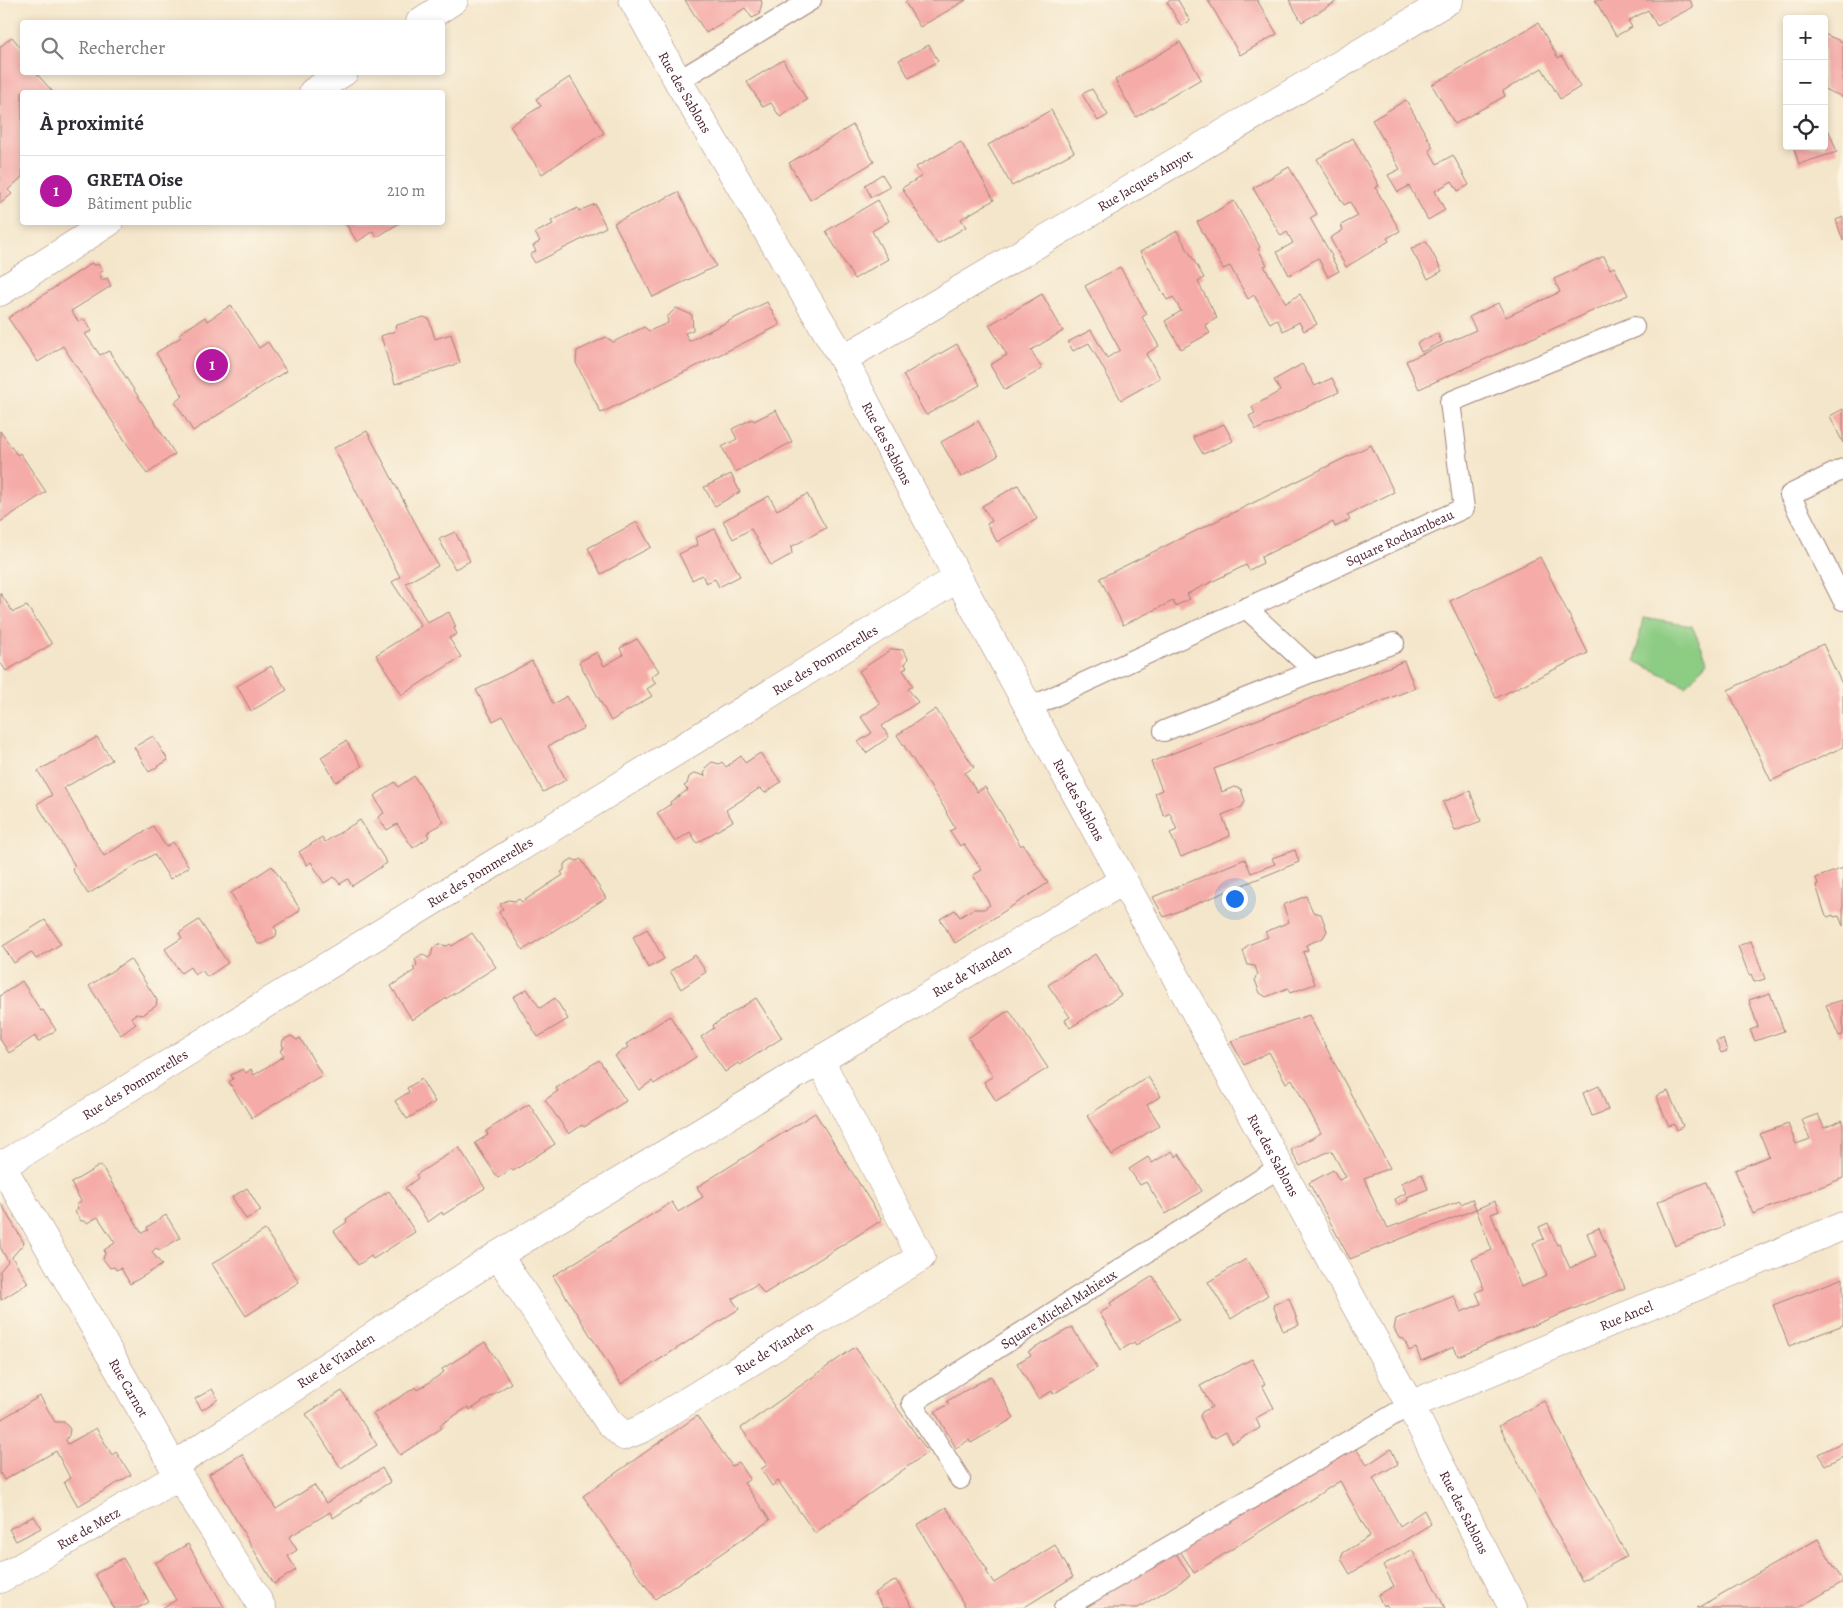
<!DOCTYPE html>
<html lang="fr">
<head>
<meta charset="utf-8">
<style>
	:root { --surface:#fff; --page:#f7f7f7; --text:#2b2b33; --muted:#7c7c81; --line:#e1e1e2; --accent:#b5179e }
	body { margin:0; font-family:Alegreya,serif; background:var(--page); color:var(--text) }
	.controls { position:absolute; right:15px; top:15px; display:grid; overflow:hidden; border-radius:5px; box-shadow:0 2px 8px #0003 }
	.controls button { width:45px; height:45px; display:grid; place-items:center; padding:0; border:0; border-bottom:1px solid var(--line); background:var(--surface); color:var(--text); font:25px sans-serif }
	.you { position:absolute; left:1234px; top:898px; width:18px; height:18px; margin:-12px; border:4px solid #fff; border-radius:50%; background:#1a73e8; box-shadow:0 0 0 8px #1a73e833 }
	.badge { display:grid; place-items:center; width:32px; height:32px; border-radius:50%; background:var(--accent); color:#fff; font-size:16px; font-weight:700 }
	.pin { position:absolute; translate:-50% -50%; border:2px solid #fff; box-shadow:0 1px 5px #0006 }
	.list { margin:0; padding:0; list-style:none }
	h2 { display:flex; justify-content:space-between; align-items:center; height:65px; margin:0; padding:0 20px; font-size:21px }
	h2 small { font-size:16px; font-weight:400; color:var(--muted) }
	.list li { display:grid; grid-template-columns:32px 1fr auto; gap:15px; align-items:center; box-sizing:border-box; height:70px; padding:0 20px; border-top:1px solid var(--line) }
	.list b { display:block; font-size:19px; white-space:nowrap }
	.list p { margin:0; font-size:16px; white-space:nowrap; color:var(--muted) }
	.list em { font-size:16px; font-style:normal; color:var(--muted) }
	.icon { flex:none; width:28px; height:28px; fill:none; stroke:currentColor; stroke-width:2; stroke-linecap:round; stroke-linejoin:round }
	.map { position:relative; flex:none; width:1843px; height:1608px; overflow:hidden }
	.search { position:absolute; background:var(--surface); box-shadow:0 2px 8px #0003; left:20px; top:20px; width:425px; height:55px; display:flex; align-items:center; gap:12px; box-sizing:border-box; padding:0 18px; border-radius:5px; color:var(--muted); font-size:19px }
	.panel { position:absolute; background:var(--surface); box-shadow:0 2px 8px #0003; left:20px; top:90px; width:425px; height:135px; border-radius:5px }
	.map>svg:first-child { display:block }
	.green { fill:#8ccc83; stroke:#6b7657 }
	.building { fill:#f5aba8 }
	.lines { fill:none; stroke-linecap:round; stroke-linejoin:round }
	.lane-casing { stroke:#9f827b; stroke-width:22 }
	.street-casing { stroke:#9f827b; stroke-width:29 }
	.lane { stroke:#fff; stroke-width:20 }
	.street { stroke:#fff; stroke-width:28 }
	.labels { text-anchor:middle; stroke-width:5; stroke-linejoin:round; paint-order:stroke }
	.street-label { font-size:14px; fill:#4a1f2b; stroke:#fcf5e5 }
</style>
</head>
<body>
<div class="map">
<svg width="1843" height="1608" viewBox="0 0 1843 1608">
	<rect width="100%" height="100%" fill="#fcf5e5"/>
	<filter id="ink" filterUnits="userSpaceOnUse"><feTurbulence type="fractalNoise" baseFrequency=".02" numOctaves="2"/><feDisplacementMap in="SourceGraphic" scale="10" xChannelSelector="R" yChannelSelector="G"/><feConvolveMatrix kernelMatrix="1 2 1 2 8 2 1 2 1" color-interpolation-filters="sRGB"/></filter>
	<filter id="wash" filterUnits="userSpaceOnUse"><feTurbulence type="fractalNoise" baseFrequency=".0096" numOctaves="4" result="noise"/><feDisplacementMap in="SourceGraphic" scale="20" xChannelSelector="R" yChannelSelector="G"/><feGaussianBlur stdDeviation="1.12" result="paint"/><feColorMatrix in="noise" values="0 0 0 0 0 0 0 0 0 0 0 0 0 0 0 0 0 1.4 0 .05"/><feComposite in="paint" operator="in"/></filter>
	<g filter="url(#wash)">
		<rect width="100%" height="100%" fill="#f4e6cb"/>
		<path class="green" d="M1643,618L1692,626L1708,662L1686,686L1635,661Z"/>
		<g id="blocks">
			<path class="building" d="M685,0H761L762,3L759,15L752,18L745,8L706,33Z
				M909,0H966L920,27L905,2Z
				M1171,0H1178L1190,21L1181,26L1167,2Z
				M1208,0H1257L1277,34L1240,55Z
				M1289,0H1339L1302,22Z
				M1595,0H1690L1693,7L1657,26L1648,10L1628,21L1632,27L1616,36Z
				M1538,23L1558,58L1562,56L1580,87L1560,99L1542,68L1503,91L1505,96L1455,124L1432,85Z
				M1824,34L1843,42V97L1824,89Z
				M12,37L22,49V72H35L53,92H22V177L8,190L12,194L0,204V47Z
				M1180,42L1201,79L1136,117L1115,80Z
				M929,45L938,61L909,78L899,60Z
				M783,60L807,100L780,117L771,103L763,107L747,82Z
				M570,77L604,133L542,174L510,126L541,106L536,99Z
				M1092,89L1108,115L1098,121L1082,94Z
				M1406,100L1433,147L1429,150L1437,164L1453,155L1469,185L1458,191L1452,181L1435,191L1445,210L1428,220L1409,186L1398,192L1388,175L1400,169L1372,120Z
				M1051,110L1074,152L1012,186L988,145Z
				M853,125L874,162L810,200L789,163Z
				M1829,131L1837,152L1799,164L1793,146H1824V133Z
				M1353,138L1379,186L1375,187L1400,231L1387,238L1389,241L1346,267L1330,238L1343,230L1341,225L1358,216L1350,202L1344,205L1317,159Z
				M961,142L994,200L961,219L966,227L937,244L902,188L922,176L916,167Z
				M1289,167L1317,214L1310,218L1332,256L1331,257L1339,271L1328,277L1318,258L1289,275L1277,252L1293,243L1287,232L1281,236L1253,188Z
				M882,174L890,187L871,197L865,185Z
				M678,192L716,266L653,297L614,223Z
				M878,200L889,221L872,231L888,259L854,279L826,231Z
				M1234,201L1260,247L1258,249L1267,265L1264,266L1286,303L1300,294L1317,324L1304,331L1299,322L1283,331L1277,319L1270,323L1254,295L1248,299L1230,266L1223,269L1197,222Z
				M595,204L606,227L535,263L530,255L536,251L533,246L540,241L535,233L553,224L551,221L578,208L579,211Z
				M1843,217V241L1836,220Z
				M345,222H401L377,237L373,231L357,242Z
				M1177,231L1204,278L1198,282L1217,318L1205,325L1210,333L1181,349L1165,321L1181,311L1173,297L1167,300L1140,252Z
				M1426,241L1442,271L1428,279L1411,249Z
				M1604,256L1610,269L1614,267L1628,295L1419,389L1406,361L1476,330L1469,317L1498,303L1506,317L1560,292L1554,279Z
				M92,263L94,266L98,264L103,271L99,273L102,280L107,278L111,286L71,311L78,321L84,319L92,331L85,334L100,355L109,351L175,454L147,474L63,346L38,362L8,318Z
				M1120,267L1147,314L1142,317L1159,346L1146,354L1160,378L1121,400L1089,343L1073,351L1068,342L1091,330L1107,358L1120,350L1085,286Z
				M1042,294L1063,331L1031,350L1042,369L1005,390L990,365L1007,355L989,325Z
				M767,302L780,325L601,413L576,363L577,351L606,337L613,342L644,327L649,331L668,323L667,317L676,308L692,315L693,330L685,333L689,341Z
				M231,305L259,348L268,342L286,371L193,431L175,402L183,396L156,353L181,337L179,334L205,317L207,321Z
				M424,317L429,319L435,339L451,334L460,363L395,384L381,336L395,331L397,325Z
				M1437,333L1442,342L1421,352L1417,343Z
				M957,344L980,385L926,415L903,375Z
				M1302,364L1315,386L1332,378L1339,392L1256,430L1249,416L1255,413L1252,407L1280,391L1274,380Z
				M1843,409V443L1830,416Z
				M776,410L792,442L735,472L722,447L737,439L732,429L752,419L754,421Z
				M978,421L998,456L961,477L941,442Z
				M1224,424L1233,441L1203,454L1193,437Z
				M0,431L17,455L20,453L46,492L0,522Z
				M367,431L438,566L406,583L427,623L449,612L456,627L454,628L457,634L449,638L461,657L402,695L376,655L421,626L392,582L400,577L334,448Z
				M1371,445L1394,492L1347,515L1350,520L1335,527L1333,522L1261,557L1263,563L1249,570L1246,565L1187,594L1190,599L1175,606L1173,601L1123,625L1100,578Z
				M731,474L740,492L715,506L704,487Z
				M1018,485L1037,519L997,542L987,524L992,521L982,506Z
				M807,494L826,528L791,547L792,554L772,565L770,564L751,529L733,539L723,521L769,496L777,510Z
				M637,522L651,547L601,574L588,548Z
				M715,529L740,576L719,587L715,579L706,583L702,575L692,580L679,554L698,545L695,538Z
				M455,532L470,561L455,569L439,539Z
				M1540,557L1588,653L1496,698L1450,601Z
				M0,593L13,612L27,606L52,644L6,671L0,662Z
				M637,639L659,671L651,677L656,683L647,689L652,696L611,721L579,662L597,652L604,666L623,655L620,648Z
				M1823,644L1843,686V747L1771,781L1728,690Z
				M892,649L903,650L908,658L905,665L907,667L903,670L913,686L908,689L918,702L882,726L889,737L866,753L858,742L872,733L861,717L880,704L859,671Z
				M532,661L553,704L567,696L584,728L548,746L566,780L543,792L503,716L493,721L476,690Z
				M1404,661L1415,688L1214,769L1222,792L1234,787L1241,789L1245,801L1242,807L1222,815L1230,836L1181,857L1170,833L1177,830L1170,813L1164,816L1155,793L1162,790L1151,762Z
				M271,666L287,690L251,711L237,686Z
				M936,709L974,767L965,773L977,792L985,787L1021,846L1023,844L1048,883L955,943L940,919L955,910L960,917L973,909H984L990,905L973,875L982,870L964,844L960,846L950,831L955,828L946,813L947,812L897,735Z
				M153,736L168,760L149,772L134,747Z
				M97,737L112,760L64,788L104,856L153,826L166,847L173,842L189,867L170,879L154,854L88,894L72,869L75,866L37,804L52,795L38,771Z
				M346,741L362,766L336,782L321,757Z
				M760,753L781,782L765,793L760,788L726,810L733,821L697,843L690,832L675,842L657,813L671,804L670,802L688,790L684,786L687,784L689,777L695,773L705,776L704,773L706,771L705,768L712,762L719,764L722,762L726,767L741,756L745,763Z
				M414,776L444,822L427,833L429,837L413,848L397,824L387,830L378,817L384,813L374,796L395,782L398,787Z
				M1470,791L1481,821L1455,831L1443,802Z
				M360,820L387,863L352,886L348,879L340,884L334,877L324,883L311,862L307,865L299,852L322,837L325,842Z
				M1295,850L1299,862L1164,917L1153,897L1245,859L1251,873L1275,864L1272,858Z
				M572,859L577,861L581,859L606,898L523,950L499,912L503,909L500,904L508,900L516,901L519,899L522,902L563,875L561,872L564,870V864Z
				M272,866L300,909L298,912L274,927L277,931L276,936L262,944H258L247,926V920L231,893Z
				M1843,868V926L1839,916L1834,917L1833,915L1828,917L1825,914L1816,885L1818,884L1816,878Z
				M1306,896L1313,912L1321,914L1327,931L1323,938L1306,945L1308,950L1303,952L1315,984L1290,993L1288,988L1266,997L1260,993L1255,980L1256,976L1258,975L1255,966L1248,965L1243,951L1248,945L1268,937L1265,932L1289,922L1283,905Z
				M45,920L61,944L36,959L31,952L14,963L3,946Z
				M199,920L228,963L207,977L202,970L195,975L190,967L181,973L165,949L182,938L179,933Z
				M647,929L664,959L648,968L633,937Z
				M472,933L496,967L412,1020L391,986L415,970L413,968L417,965L415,959L422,954L428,958L431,956L433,948L438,944L447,946L450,944L452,946Z
				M1751,941L1765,979L1754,982L1751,974L1749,975L1738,946Z
				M1095,954L1121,995L1070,1028L1065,1020L1070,1017L1048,985Z
				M695,955L706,972L681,989L670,971Z
				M130,959L157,1000L156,1006L142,1015L136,1014L131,1017L136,1024L121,1035L89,986Z
				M22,981L41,1011L43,1010L56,1030L38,1042L35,1036L9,1053L0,1039V996Z
				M527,989L540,1008L555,998L568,1019L538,1037L513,997Z
				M1770,993L1784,1031L1755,1041L1750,1030L1758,1027L1749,1000Z
				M756,998L782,1038L740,1065L738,1063L725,1072L701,1037L714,1028L713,1025Z
				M1843,1000V1035L1839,1036L1826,1005Z
				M1009,1010L1048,1068L996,1101L984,1082L993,1076L968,1038Z
				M1309,1015L1390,1168L1364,1178L1377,1209L1388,1228L1460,1201L1461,1204L1472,1199L1476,1209L1495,1201L1499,1211L1491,1214L1521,1287L1547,1276L1533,1243L1544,1239L1539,1227L1548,1223L1557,1245L1559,1244L1570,1268L1596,1256L1587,1233L1599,1228L1625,1288L1458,1356L1454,1347L1421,1361L1416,1348L1409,1351L1404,1339L1399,1338L1394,1329L1396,1319L1454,1296L1461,1312L1481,1304L1476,1292L1484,1289L1472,1259L1492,1250L1476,1209L1350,1259L1309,1183L1333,1170L1339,1180L1346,1177L1331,1150L1300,1166L1291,1150L1321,1133L1292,1079L1286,1083L1269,1052L1244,1065L1231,1041Z
				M670,1016L696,1057L654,1084L652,1081L639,1090L615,1056L628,1047L626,1044Z
				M291,1036L297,1040L300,1038L322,1075L252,1118L229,1082L233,1079L231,1075L243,1069L246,1073L251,1069L254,1075L284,1056L280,1051L284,1047L282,1045L283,1040Z
				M1723,1039L1727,1051L1721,1053L1716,1041Z
				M599,1060L626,1101L584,1127L582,1125L569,1134L545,1100L558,1091L556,1088Z
				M1148,1077L1161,1096L1147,1105L1160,1125L1112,1155L1087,1116Z
				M421,1079L435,1102L407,1119L395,1101L409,1092L407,1088Z
				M1599,1086L1608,1110L1592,1116L1583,1093Z
				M1668,1091L1683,1126L1677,1130L1674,1124L1669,1126L1656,1096Z
				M529,1104L555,1144L513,1171L511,1169L498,1178L475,1143L488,1135L486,1131Z
				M815,1113L882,1220L764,1294L757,1284L732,1299L739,1309L621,1384L553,1276L672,1202L678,1212L703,1197L697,1187Z
				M1818,1114L1824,1128L1843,1120V1178L1753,1214L1735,1170L1769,1156L1760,1134L1788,1124L1796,1144L1810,1139L1802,1120Z
				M459,1147L485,1188L443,1215L442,1212L428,1222L405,1188L418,1178L416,1175Z
				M1172,1151L1176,1157L1179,1154L1202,1191L1166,1214L1146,1182L1140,1185L1129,1169L1148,1157L1152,1163Z
				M101,1165L142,1233L148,1230L147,1227L166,1215L180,1238L160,1250L156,1248L152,1252L162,1265L130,1284L121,1268L116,1270L114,1267L110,1268L103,1259L105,1253L104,1250L115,1243L98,1217L87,1223L84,1221H81L75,1212L78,1208L76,1205L81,1201L71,1183Z
				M1422,1174L1428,1189L1407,1197L1408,1200L1397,1205L1395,1199L1406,1193L1401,1183Z
				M1706,1182L1724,1226L1675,1246L1657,1202Z
				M247,1188L261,1211L246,1219L232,1197Z
				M389,1191L415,1232L373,1259L371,1256L358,1265L334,1231L347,1222L346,1219Z
				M0,1202L24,1243L12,1257L28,1283L1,1300L0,1271L8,1261L0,1247Z
				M265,1230L299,1282L246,1316L212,1264Z
				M1246,1259L1268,1295L1231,1319L1208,1282Z
				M1153,1276L1179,1319L1136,1345L1134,1342L1121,1350L1100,1313L1112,1306L1110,1303Z
				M1843,1278V1325L1789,1346L1773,1305Z
				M1289,1298L1299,1325L1283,1331L1273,1305Z
				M1072,1327L1097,1368L1053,1394L1052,1391L1038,1399L1017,1363L1031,1355L1028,1352Z
				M485,1342L511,1383L470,1410L468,1407L440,1425L442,1428L400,1455L373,1414L416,1387L418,1390L444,1372L442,1369Z
				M855,1347L928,1452L815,1533L778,1481L772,1486L761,1469L767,1465L741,1428Z
				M1252,1359L1265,1384L1262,1385L1274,1408L1256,1418L1260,1428L1232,1443L1226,1432L1215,1438L1210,1437L1200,1416L1202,1412L1212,1407L1200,1386Z
				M991,1376L1014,1418L971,1443L969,1440L956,1448L935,1412L949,1404L947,1401Z
				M212,1389L218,1399L202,1410L195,1399Z
				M342,1391L377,1445L341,1468L306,1414Z
				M40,1396L55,1422H64L70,1429L69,1435L66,1440L68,1444L96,1428L112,1455L116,1452L131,1475L78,1506L64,1482L70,1478L56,1451L4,1480L0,1473V1420Z
				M1544,1401L1627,1556L1582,1581L1499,1426Z
				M697,1416L732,1466L739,1462L750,1479L744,1483L770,1520L655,1599L583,1496Z
				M1843,1442V1456L1825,1465L1818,1454Z
				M1353,1444L1367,1465L1391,1449L1398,1464L1373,1478L1400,1526L1424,1510L1431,1524L1350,1574L1341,1559L1343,1553L1370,1536L1340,1481L1194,1573L1179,1549Z
				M242,1454L276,1509L314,1485L326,1503L382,1468L390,1482L333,1518L330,1512L289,1537L297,1550L288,1556L296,1570L274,1584L209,1474Z
				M946,1507L988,1571H986L994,1583L1055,1545L1073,1577L1023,1608H966L917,1525Z
				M34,1516L41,1528L16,1541L9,1529Z
				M1818,1539L1843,1582L1798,1608H1697Z
				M188,1544L224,1607L222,1608H162L176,1600L155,1563Z
				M1412,1550L1423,1571L1425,1570L1445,1608H1388L1386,1604L1383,1606L1378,1595L1394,1586L1383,1565Z
				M1175,1552L1190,1576L1138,1608H1084Z
				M123,1558L149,1602L138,1608H114L95,1574Z
				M896,1580L913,1608H884L874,1593Z"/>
		</g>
	</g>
	<g filter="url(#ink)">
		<use href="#blocks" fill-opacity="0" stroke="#9f827b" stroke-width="1"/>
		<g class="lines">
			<defs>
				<g id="lane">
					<path d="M678,81L811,0"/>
					<path d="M1843,469L1790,495L1843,600"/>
					<path d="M1246,608L1314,671"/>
					<path id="s1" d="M1029,708L1464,508L1450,402L1634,327"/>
					<path d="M1164,731L1314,671L1394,643"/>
					<path id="s2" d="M960,1479L912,1403L1280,1167"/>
					<path d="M1064,1608L1410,1405"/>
				</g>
				<g id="street">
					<path id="s3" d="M633,0L678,81L843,359L958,578L1410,1405L1513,1608"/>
					<path d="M420,22L454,0"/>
					<path d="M313,92L344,72"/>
					<path d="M0,292L109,222"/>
					<path id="s4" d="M843,359L1449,0"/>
					<path id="s5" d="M0,1163L33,1219L179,1476L253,1591L262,1608"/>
					<path id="s6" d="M2,1166L958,578"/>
					<path id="s7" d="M498,1255L608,1421L624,1436L642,1429L921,1257L820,1060"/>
					<path id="s8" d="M1410,1405L1843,1226"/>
					<path id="s9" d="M173,1466L498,1255L820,1060L1123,881"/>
					<path id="s10" d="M0,1579L179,1476"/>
				</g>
			</defs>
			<use href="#lane" class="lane-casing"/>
			<use href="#street" class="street-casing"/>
			<use href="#lane" class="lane"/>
			<use href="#street" class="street"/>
		</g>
	</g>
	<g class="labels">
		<g class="street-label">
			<text dy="5" stroke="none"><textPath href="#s3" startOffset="106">Rue des Sablons</textPath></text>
			<text dy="5" stroke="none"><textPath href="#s4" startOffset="351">Rue Jacques Amyot</textPath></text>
			<text dy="5" stroke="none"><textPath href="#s3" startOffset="511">Rue des Sablons</textPath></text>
			<text dy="5" stroke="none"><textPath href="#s1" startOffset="408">Square Rochambeau</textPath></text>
			<text dy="5" stroke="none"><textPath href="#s6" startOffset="966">Rue des Pommerelles</textPath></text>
			<text dy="5" stroke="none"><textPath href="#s3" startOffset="916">Rue des Sablons</textPath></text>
			<text dy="5" stroke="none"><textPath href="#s6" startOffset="561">Rue des Pommerelles</textPath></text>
			<text dy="5" stroke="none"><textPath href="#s9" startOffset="940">Rue de Vianden</textPath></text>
			<text dy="5" stroke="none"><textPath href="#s6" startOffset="156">Rue des Pommerelles</textPath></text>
			<text dy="5" stroke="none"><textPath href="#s3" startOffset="1321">Rue des Sablons</textPath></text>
			<text dy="5" stroke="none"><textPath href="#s2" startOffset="264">Square Michel Mahieux</textPath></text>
			<text dy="5" stroke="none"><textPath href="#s8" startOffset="234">Rue Ancel</textPath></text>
			<text dy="5" stroke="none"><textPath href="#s7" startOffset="395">Rue de Vianden</textPath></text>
			<text dy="5" stroke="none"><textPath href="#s9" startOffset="194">Rue de Vianden</textPath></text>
			<text dy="5" stroke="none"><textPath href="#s5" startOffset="259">Rue Carnot</textPath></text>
			<text dy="5" stroke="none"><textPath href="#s3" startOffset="1726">Rue des Sablons</textPath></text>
			<text dy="5" stroke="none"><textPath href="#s10" startOffset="102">Rue de Metz</textPath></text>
		</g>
	</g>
</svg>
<div class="controls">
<button>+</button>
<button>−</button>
<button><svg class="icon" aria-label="locate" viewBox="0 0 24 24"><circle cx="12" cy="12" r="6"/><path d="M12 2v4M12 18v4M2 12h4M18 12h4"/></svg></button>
</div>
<div class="you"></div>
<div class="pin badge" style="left:212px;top:365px">1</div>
<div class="search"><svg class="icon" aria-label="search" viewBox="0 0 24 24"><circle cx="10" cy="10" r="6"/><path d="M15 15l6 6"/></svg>Rechercher</div>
<section class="panel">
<h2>À proximité<small></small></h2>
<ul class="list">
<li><span class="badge">1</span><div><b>GRETA Oise</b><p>Bâtiment public</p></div><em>210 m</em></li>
</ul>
</section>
</div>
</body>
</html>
